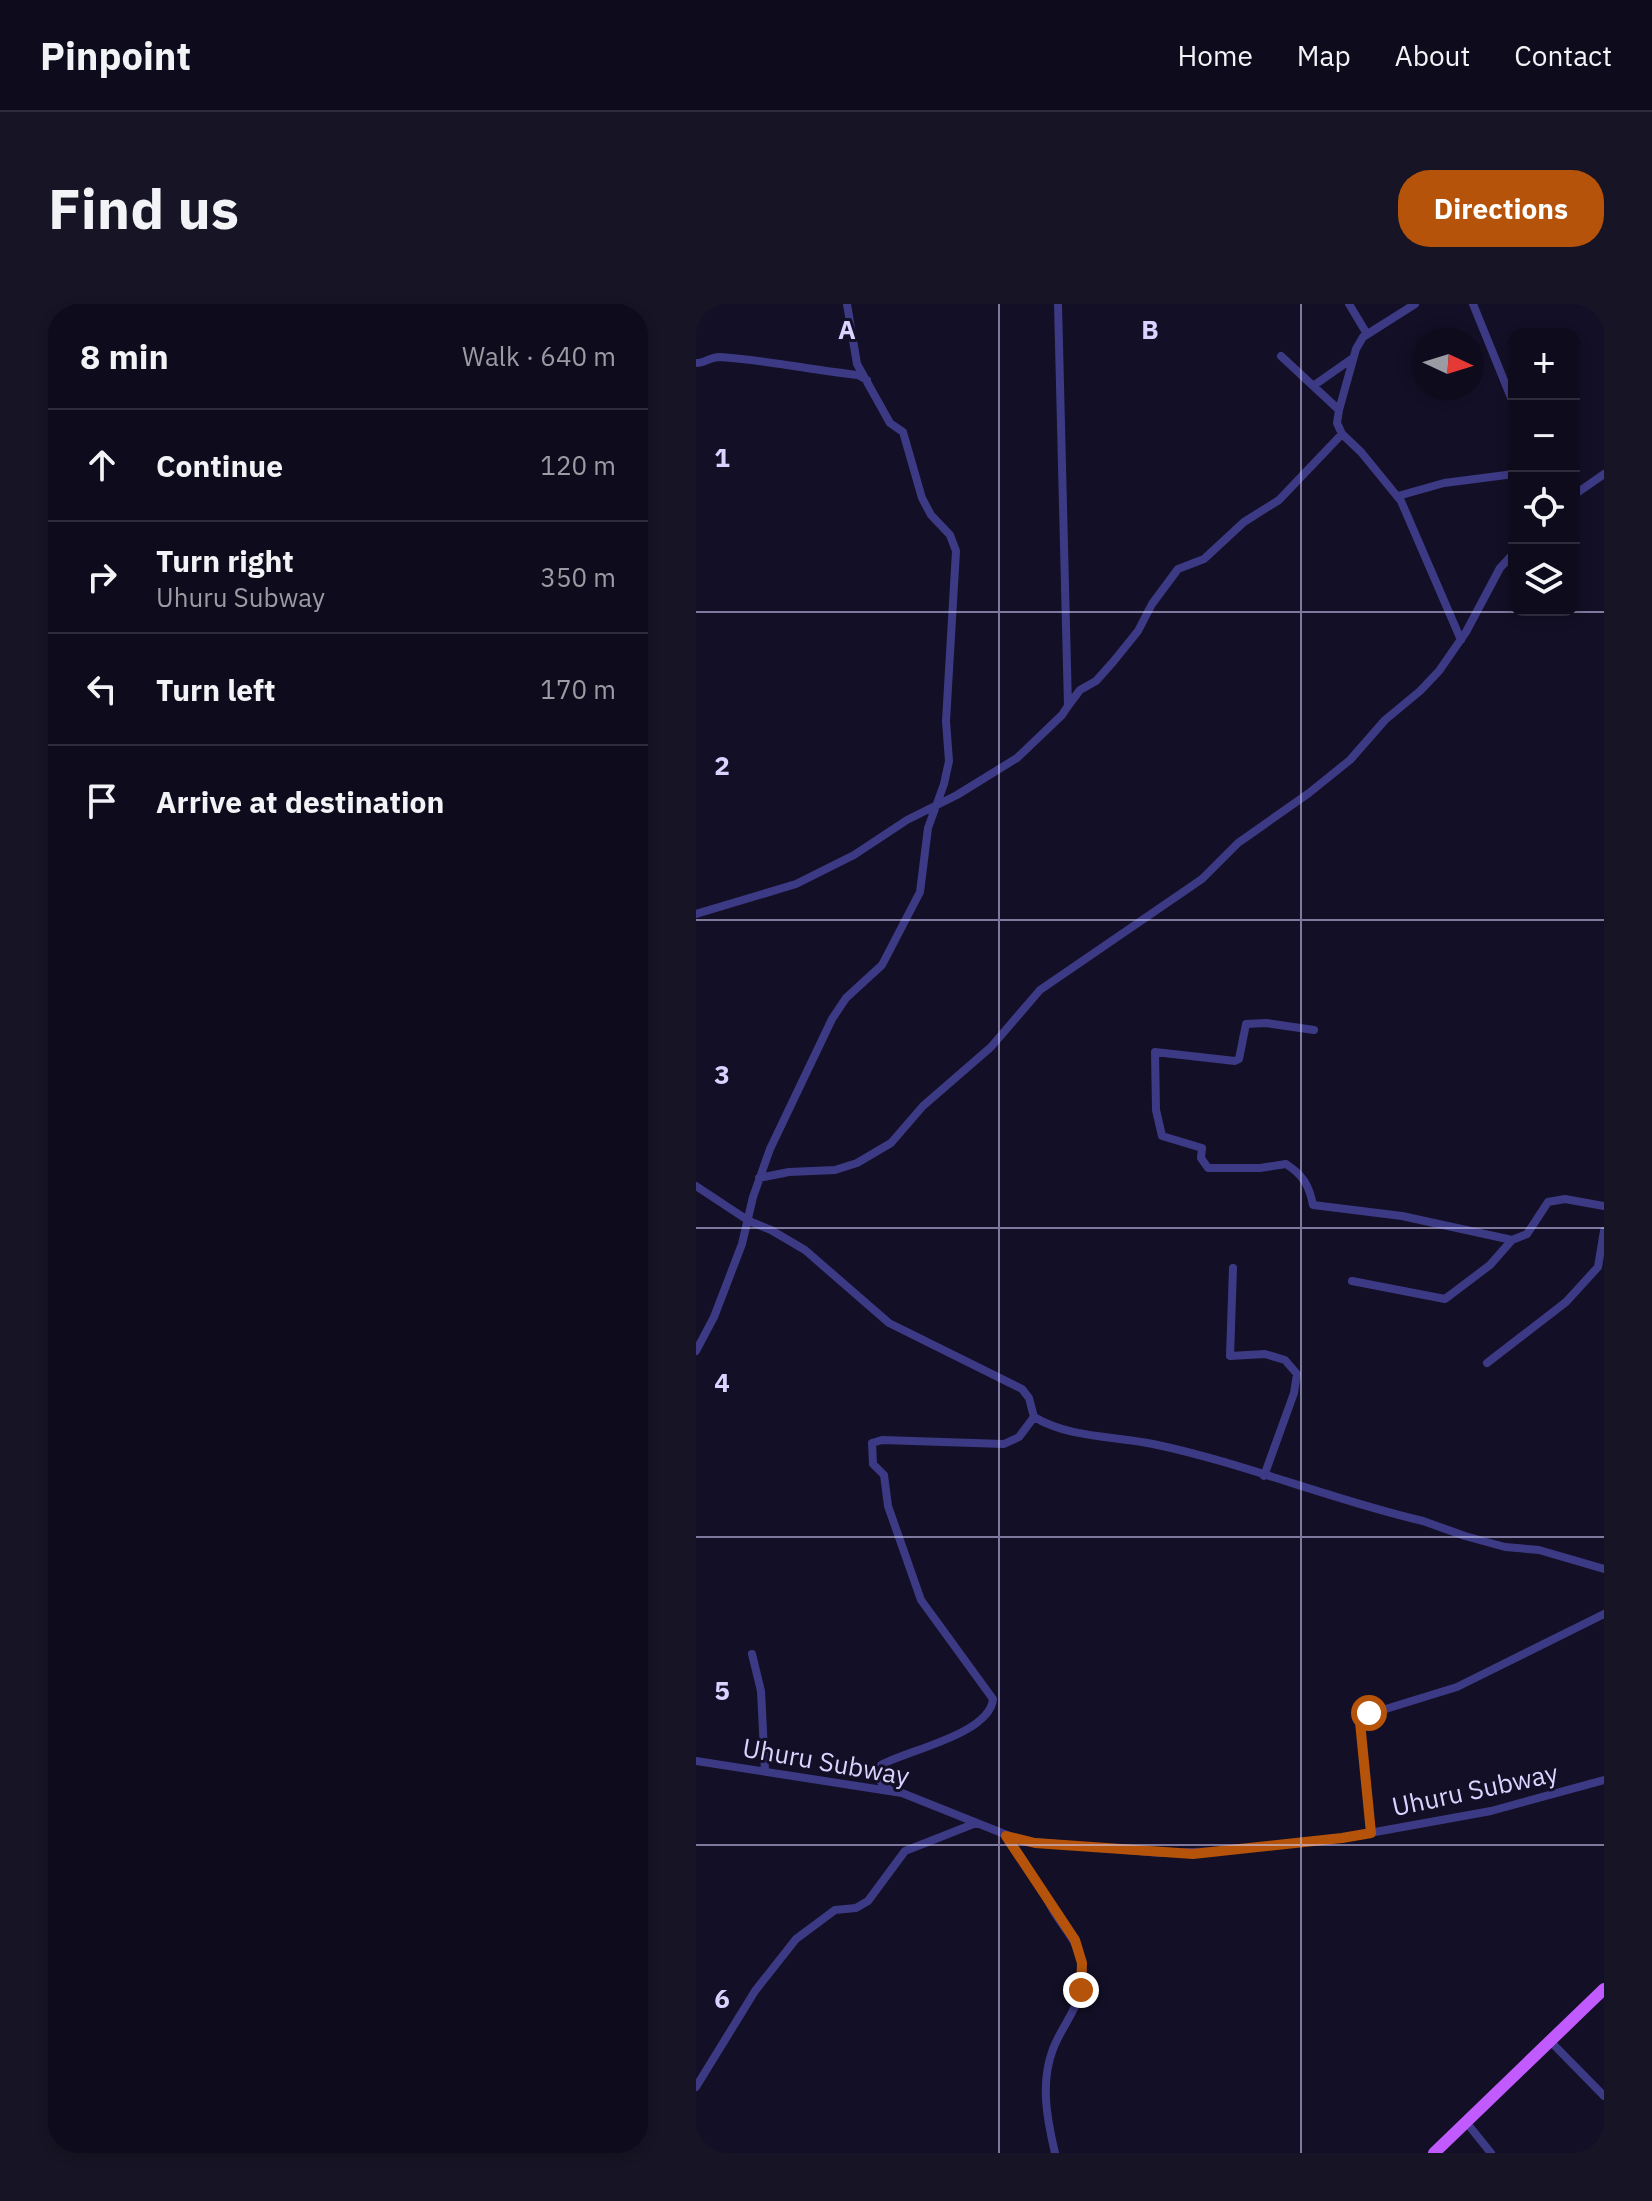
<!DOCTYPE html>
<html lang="en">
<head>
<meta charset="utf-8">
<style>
	:root { --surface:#0e0b1c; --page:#171425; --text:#f1f3f6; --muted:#9b9ba3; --line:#2e2b3b; --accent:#b45309 }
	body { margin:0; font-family:"IBM Plex Sans",sans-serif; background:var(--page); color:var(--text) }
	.controls { position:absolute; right:24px; top:24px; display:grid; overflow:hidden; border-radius:16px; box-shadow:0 4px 12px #0003 }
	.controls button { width:72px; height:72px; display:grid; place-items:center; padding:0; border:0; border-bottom:2px solid var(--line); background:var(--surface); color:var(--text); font:40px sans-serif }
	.compass { position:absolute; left:716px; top:24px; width:72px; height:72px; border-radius:50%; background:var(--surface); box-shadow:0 4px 12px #0003; rotate:94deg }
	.stop { position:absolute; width:24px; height:24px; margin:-18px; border:6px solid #b45309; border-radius:50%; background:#fff }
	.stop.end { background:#b45309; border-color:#fff; box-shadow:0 2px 8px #0008 }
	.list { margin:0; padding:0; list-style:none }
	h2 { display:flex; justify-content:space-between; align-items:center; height:104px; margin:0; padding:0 32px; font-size:34px }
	h2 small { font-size:26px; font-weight:400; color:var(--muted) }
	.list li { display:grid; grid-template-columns:52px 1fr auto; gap:24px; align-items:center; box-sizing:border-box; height:112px; padding:0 32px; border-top:2px solid var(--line) }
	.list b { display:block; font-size:30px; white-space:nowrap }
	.list p { margin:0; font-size:26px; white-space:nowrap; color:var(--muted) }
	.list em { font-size:26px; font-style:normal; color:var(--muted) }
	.icon { flex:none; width:44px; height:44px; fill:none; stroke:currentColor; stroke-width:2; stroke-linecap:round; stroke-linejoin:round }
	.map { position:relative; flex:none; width:908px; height:1849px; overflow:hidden; border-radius:32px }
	header { display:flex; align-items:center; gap:48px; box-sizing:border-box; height:112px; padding:0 40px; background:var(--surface); border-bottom:2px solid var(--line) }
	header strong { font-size:38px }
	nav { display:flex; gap:44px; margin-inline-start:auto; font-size:28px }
	.intro { display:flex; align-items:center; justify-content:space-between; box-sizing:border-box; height:192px; padding:0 48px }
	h1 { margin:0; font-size:56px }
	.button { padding:20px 36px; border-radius:32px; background:var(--accent); color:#fff; font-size:28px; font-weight:700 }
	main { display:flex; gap:48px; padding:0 48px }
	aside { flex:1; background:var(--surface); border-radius:32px; box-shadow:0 4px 12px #0003 }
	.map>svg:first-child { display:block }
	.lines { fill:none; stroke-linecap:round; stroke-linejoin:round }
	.minor { stroke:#3d3a85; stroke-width:8 }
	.primary { stroke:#c25bff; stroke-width:12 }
	.route { stroke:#b45309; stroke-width:10 }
	.grid { fill:none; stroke:#d9d4ff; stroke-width:2; stroke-opacity:0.55 }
	.labels { text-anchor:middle; stroke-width:6; stroke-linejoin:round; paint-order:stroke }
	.street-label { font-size:26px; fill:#d9d4ff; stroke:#130f26 }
	.grid-label { font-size:26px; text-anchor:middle; font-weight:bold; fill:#d9d4ff; stroke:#130f26; stroke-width:6; stroke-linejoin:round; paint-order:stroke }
</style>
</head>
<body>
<header>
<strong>Pinpoint</strong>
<nav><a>Home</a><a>Map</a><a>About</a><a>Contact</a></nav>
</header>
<div class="intro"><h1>Find us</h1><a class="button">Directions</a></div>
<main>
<aside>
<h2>8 min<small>Walk · 640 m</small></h2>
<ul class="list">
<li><svg class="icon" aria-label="ahead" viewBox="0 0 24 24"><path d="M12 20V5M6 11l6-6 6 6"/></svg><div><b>Continue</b></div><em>120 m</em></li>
<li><svg class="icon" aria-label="right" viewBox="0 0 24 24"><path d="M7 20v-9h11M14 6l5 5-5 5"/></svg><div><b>Turn right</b><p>Uhuru Subway</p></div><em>350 m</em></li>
<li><svg class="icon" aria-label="left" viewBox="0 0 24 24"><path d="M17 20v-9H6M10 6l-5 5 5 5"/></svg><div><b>Turn left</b></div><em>170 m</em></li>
<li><svg class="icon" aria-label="arrive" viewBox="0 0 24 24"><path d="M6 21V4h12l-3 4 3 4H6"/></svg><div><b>Arrive at destination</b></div></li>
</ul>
</aside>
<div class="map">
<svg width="908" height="1849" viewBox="0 0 908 1849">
	<rect width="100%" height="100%" fill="#130f26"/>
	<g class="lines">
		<path class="minor" d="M653,0L671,30
			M777,0L818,101
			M585,52L643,106L641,119L646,130L665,148L705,197L765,336
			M0,59C9,59 14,53 24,53C70,56 116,66 162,71L171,76
			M617,82L657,54
			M643,106L660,45L667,33L719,0
			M878,191L908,170
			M702,192L748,179L818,170
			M372,402L384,386L400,377L417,358L442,327L456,300L482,265L508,255L548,218L583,196L646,130
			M0,610L100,580L158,551L211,516L261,491L321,454L366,411L372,402L362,0
			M618,726L570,719L550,720L543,755L539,757L459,748L460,806L466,832L506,844L505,854L512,864H564L590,860C607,871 613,881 617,901L706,912L816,936
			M63,874L93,868L139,866L161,859L195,839L227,802L295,743L344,686L506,575L542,539L613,489L654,456L689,416L724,387L743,367L770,328L804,264L818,249
			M0,882L53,917L75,926L109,946L193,1019L326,1085L333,1094L338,1113C373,1134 418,1132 457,1140C548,1159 636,1196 727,1217L769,1232L809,1243L843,1246L908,1265
			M537,964L534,1052L569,1050L589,1056L601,1070L598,1089L568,1172
			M656,977L749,995L794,961L816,936L831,930L852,898L869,895L908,902
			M0,1047L18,1013L46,940L57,893L74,845L136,715L150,694L186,661L224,588L232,524L248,480L253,457L250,417L260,247L254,231L235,211L226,194L207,128L194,119L161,60L151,0
			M791,1059L870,998L902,963L908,927
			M56,1350L65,1387L69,1467
			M0,1457L206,1489L326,1537L465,1549L528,1547L646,1534L795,1507L908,1476
			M193,1485L184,1477L185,1461C212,1446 294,1430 297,1395L225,1296L192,1202L188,1171L177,1160L176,1139L186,1136L308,1140L323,1133L338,1113
			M675,1529L664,1418L667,1412L761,1383L908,1310
			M311,1533C328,1556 343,1580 357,1606C368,1625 382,1637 386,1660C391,1698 369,1714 357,1745C344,1779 351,1815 359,1849
			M855,1738L908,1792
			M0,1783L59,1687L100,1635L139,1606L160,1604L172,1597L209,1547L280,1519
			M770,1818L795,1849"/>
		<path class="primary" d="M738,1849L908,1685"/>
	</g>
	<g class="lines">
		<path class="route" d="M385,1686L386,1659L379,1636L310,1532L339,1539L497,1550L646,1534L675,1529L664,1418L673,1409"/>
	</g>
	<path class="grid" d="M303,0V1849M605,0V1849M0,308H908M0,616H908M0,924H908M0,1233H908M0,1541H908"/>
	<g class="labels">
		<g class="street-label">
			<text transform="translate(130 1458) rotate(10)" y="9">Uhuru Subway</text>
			<text transform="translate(779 1486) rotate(-12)" y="9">Uhuru Subway</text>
		</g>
	</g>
	<g class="grid-label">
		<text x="151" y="35">A</text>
		<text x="454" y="35">B</text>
		<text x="26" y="163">1</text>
		<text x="26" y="471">2</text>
		<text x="26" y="780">3</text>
		<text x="26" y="1088">4</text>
		<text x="26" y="1396">5</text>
		<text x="26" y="1704">6</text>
	</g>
</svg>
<div class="controls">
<button>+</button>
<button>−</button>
<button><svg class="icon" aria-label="locate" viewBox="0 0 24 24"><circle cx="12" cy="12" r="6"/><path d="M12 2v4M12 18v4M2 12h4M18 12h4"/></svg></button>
<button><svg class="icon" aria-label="layers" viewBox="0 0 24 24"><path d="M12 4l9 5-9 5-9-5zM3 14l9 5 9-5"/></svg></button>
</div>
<svg class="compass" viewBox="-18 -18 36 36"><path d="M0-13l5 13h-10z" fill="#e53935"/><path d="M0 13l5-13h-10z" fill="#9b9ba3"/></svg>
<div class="stop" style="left:673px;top:1409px"></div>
<div class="stop end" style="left:385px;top:1686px"></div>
</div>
</main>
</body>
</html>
